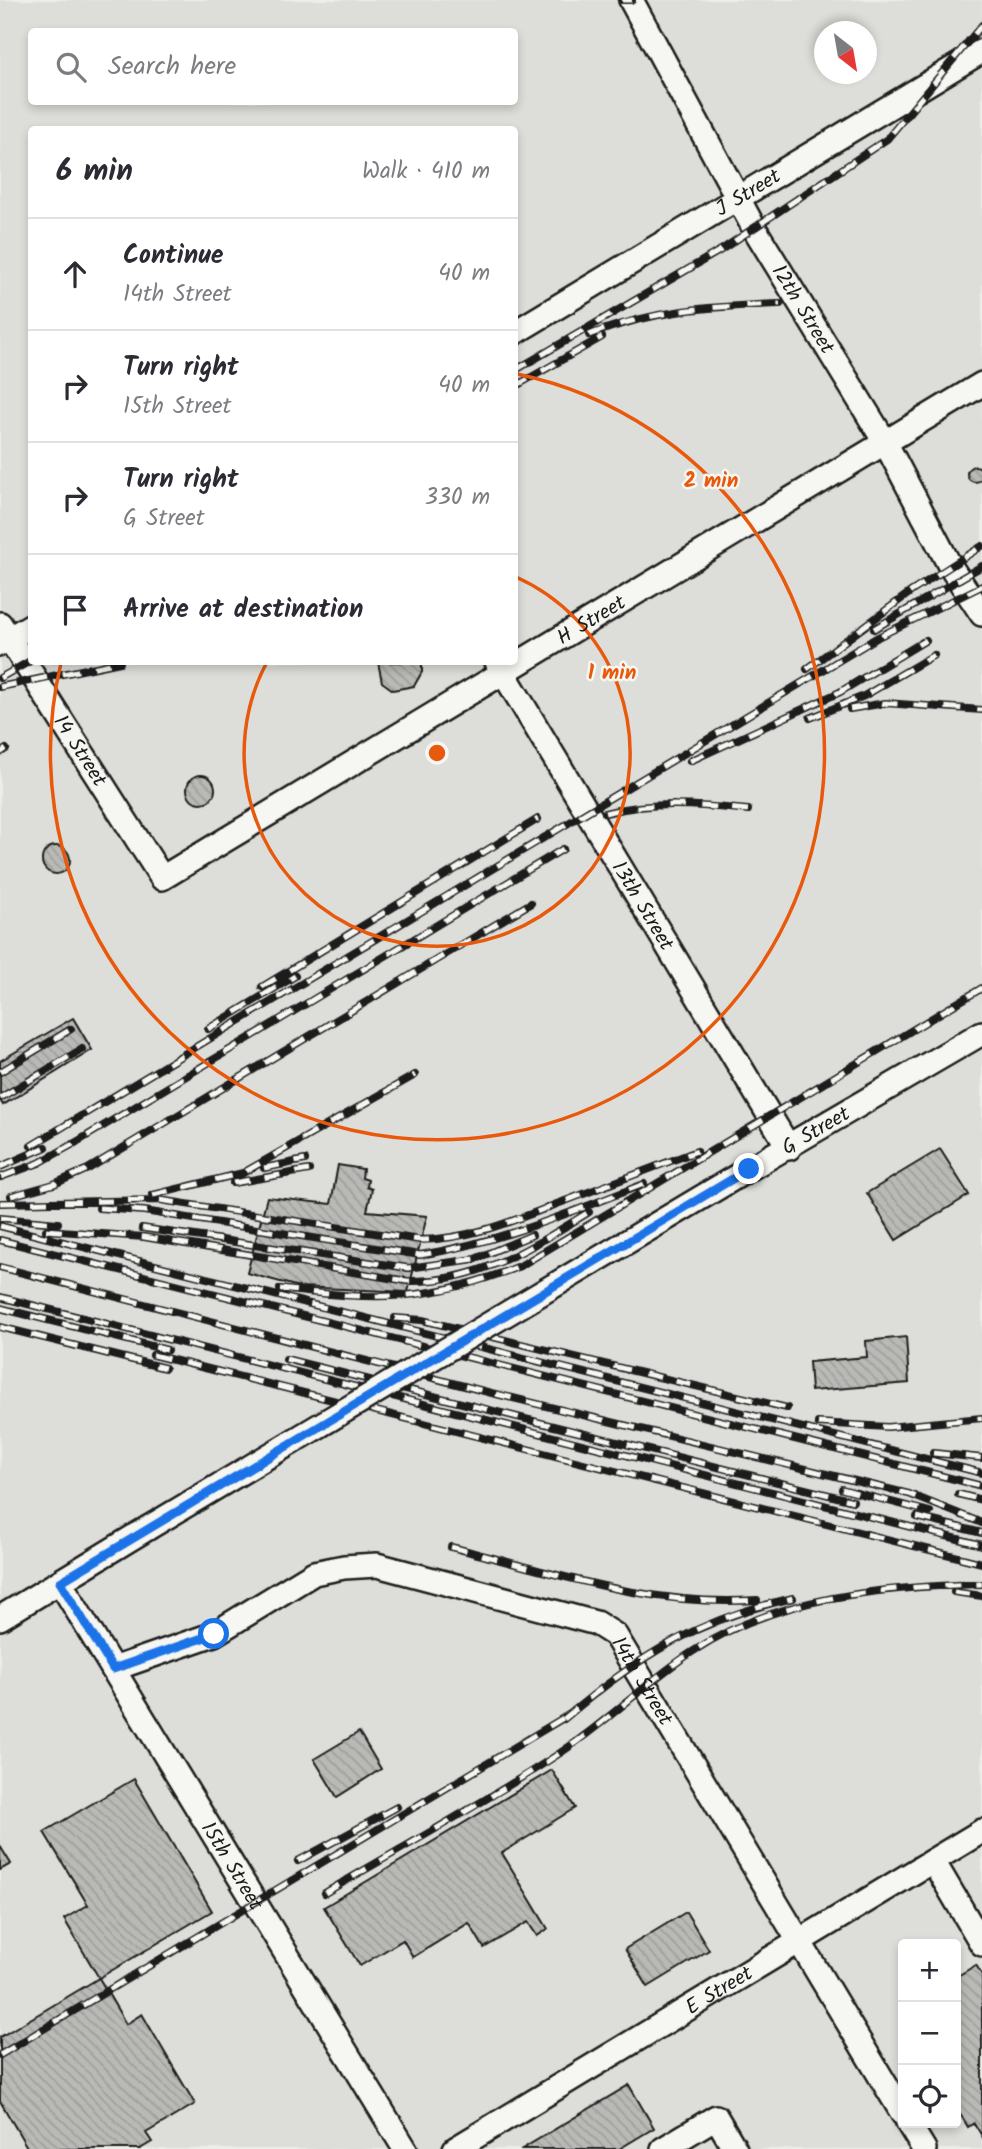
<!DOCTYPE html>
<html lang="en">
<head>
<meta charset="utf-8">
<style>
	:root { --surface:#fff; --page:#f2f2f3; --text:#2b2b33; --muted:#7c7c81; --line:#e1e1e2 }
	body { margin:0; font-family:Kalam,sans-serif; background:var(--page); color:var(--text) }
	.controls { position:absolute; right:21px; bottom:21px; display:grid; overflow:hidden; border-radius:7px; box-shadow:0 4px 10px #0003 }
	.controls button { width:63px; height:63px; display:grid; place-items:center; padding:0; border:0; border-bottom:2px solid var(--line); background:var(--surface); color:var(--text); font:35px sans-serif }
	.compass { position:absolute; left:814px; top:21px; width:63px; height:63px; border-radius:50%; background:var(--surface); box-shadow:0 4px 10px #0003; rotate:149deg }
	.stop { position:absolute; width:21px; height:21px; margin:-16px; border:5px solid #1a73e8; border-radius:50%; background:#fff }
	.stop.end { background:#1a73e8; border-color:#fff; box-shadow:0 2px 7px #0008 }
	.list { margin:0; padding:0; list-style:none }
	h2 { display:flex; justify-content:space-between; align-items:center; height:91px; margin:0; padding:0 28px; font-size:30px }
	h2 small { font-size:23px; font-weight:400; color:var(--muted) }
	.list li { display:grid; grid-template-columns:46px 1fr auto; gap:21px; align-items:center; box-sizing:border-box; height:112px; padding:0 28px; border-top:2px solid var(--line) }
	.list b { display:block; font-size:26px; white-space:nowrap }
	.list p { margin:0; font-size:23px; white-space:nowrap; color:var(--muted) }
	.list em { font-size:23px; font-style:normal; color:var(--muted) }
	.icon { flex:none; width:38px; height:38px; fill:none; stroke:currentColor; stroke-width:2; stroke-linecap:round; stroke-linejoin:round }
	.map { position:relative; flex:none; width:982px; height:2149px; overflow:hidden }
	.search { position:absolute; background:var(--surface); box-shadow:0 4px 10px #0003; left:28px; top:28px; width:490px; height:77px; display:flex; align-items:center; gap:18px; box-sizing:border-box; padding:0 24px; border-radius:7px; color:var(--muted); font-size:26px }
	.panel { position:absolute; background:var(--surface); box-shadow:0 4px 10px #0003; left:28px; top:126px; width:490px; height:539px; border-radius:7px }
	.map>svg:first-child { display:block }
	.built { fill:#ddddda; fill-rule:evenodd }
	.building { fill:url(#building-back-hatch); stroke:#1c1c1c; stroke-width:2 }
	.lines { fill:none; stroke-linecap:round; stroke-linejoin:round }
	.minor-casing { stroke:#1c1c1c; stroke-width:28 }
	.minor { stroke:#f6f6f2; stroke-width:23 }
	.rail-casing { stroke:#1c1c1c; stroke-width:8 }
	.rail { stroke:#f6f6f2; stroke-width:5; stroke-dasharray:16; stroke-linecap:butt }
	.minor-bridge-casing { stroke:#1c1c1c; stroke-width:28; stroke-linecap:butt }
	.minor-bridge { stroke:#f6f6f2; stroke-width:23 }
	.route { stroke:#1a73e8; stroke-width:9 }
	.ring { fill:none; stroke:#e8590c; stroke-width:3.5 }
	.labels { text-anchor:middle; stroke-width:5; stroke-linejoin:round; paint-order:stroke }
	.street-label { font-size:21px; fill:#1c1c1c; stroke:#f6f6f2 }
	.centre { fill:#e8590c; stroke:#f6f6f2; stroke-width:3.5 }
	.ring-label { font-size:21px; text-anchor:middle; font-weight:bold; fill:#e8590c; stroke:#f6f6f2; stroke-width:5; stroke-linejoin:round; paint-order:stroke }
</style>
</head>
<body>
<div class="map">
<svg width="982" height="2149" viewBox="0 0 982 2149">
	<defs>
		<pattern id="building-back-hatch" width="6" height="6" patternUnits="userSpaceOnUse" patternTransform="scale(1.75)"><rect width="6" height="6" fill="#b9b9b6"/><path d="M-1 5l2 2M0 0l6 6M5-1l2 2" fill="none" stroke="#9e9e9c"/></pattern>
	</defs>
	<rect width="100%" height="100%" fill="#edede9"/>
	<filter id="ink" filterUnits="userSpaceOnUse"><feTurbulence type="fractalNoise" baseFrequency=".0143" numOctaves="2"/><feDisplacementMap in="SourceGraphic" scale="14" xChannelSelector="R" yChannelSelector="G"/><feConvolveMatrix kernelMatrix="1 2 1 2 8 2 1 2 1" color-interpolation-filters="sRGB"/></filter>
	<g filter="url(#ink)">
		<path class="built" d="M0,0H982V2149H0ZM32,32H514V102H32ZM824,32H866V74H824ZM32,130H514V662H32ZM903,1944H956V2123H903Z"/>
		<path class="building" d="M967 474a8 8 0 1 1 16 0a8 8 0 1 1-16 0Z
			M378,662H422V672L414,686L393,690L382,682Z
			M187 789a14 14 0 1 1 28 0a14 14 0 1 1-28 0Z
			M42 860a14 14 0 1 1 28 0a14 14 0 1 1-28 0Z
			M73,1018L92,1050L3,1105L0,1100V1061Z
			M940,1149L969,1195L896,1240L867,1193Z
			M338,1165L363,1169L362,1178L368,1180L367,1187L372,1189L367,1211L427,1216L408,1292L299,1287L247,1273L267,1197L331,1204Z
			M906,1337L909,1383L811,1391L809,1362L867,1357L866,1341Z
			M359,1732L381,1769L337,1797L314,1759Z
			M552,1770L575,1808L502,1853L548,1929L537,1936L528,1922L484,1948L469,1923L413,1957L403,1940L360,1966L324,1907Z
			M134,1779L212,1911L99,1978L64,1919L88,1905L44,1832Z
			M0,1846L11,1864L0,1870Z
			M686,1912L709,1950L648,1987L625,1949Z
			M976,1965L982,1975V2136L974,2123L968,2127L956,2107V1977Z
			M99,1978L126,2024L142,2014L195,2104L146,2133L152,2142L140,2149H28L0,2101V2037Z
			M629,2085L654,2128L619,2149H522Z"/>
		<g class="lines">
			<defs>
				<g id="minor">
					<path id="s1" d="M631,0L754,228L885,442L950,566L982,614"/>
					<path id="s2" d="M514,333L982,51"/>
					<path id="s3" d="M0,624L162,878L982,384"/>
					<path d="M0,644L32,625"/>
					<path id="s4" d="M497,662L789,1148"/>
					<path id="s5" d="M749,1169L982,1033"/>
					<path id="s6" d="M60,1582L405,2149"/>
					<path d="M0,1618L148,1528"/>
					<path id="s7" d="M113,1669L214,1634L314,1573L344,1567L377,1565L596,1623L615,1635L903,2114"/>
					<path d="M933,1861L982,1944"/>
					<path d="M908,2123L924,2149"/>
					<path id="s8" d="M455,2149L982,1831"/>
					<path d="M663,2149L716,2117L735,2149"/>
				</g>
			</defs>
			<use href="#minor" class="minor-casing"/>
			<use href="#minor" class="minor"/>
			<defs>
				<path id="rail" d="M622,0H632
					M589,335C657,309 708,307 780,304
					M514,371L721,250L887,139L982,25
					M514,387L602,337
					M874,629L982,566
					M807,669L912,591L982,546
					M0,678L32,660
					M0,687L120,662
					M850,709L885,703L982,710
					M810,718L864,696L934,655
					M0,753L6,749
					M690,761L840,692L926,640
					M605,813C653,801 699,805 748,810
					M262,987L538,819
					M208,1029L295,976
					M0,1072L71,1029
					M0,1098L82,1049
					M31,1146L878,637L982,586
					M0,1167L46,1147
					M264,1168L305,1160
					M1,1177L39,1163L75,1143L563,849
					M233,1183L309,1170
					M153,1195L243,1173L415,1075
					M11,1196L54,1184L88,1169L531,903
					M0,1203L160,1200L420,1240C472,1239 517,1219 565,1201C609,1184 653,1168 697,1151
					M99,1208L144,1211L420,1255C498,1243 571,1212 644,1184
					M0,1218L58,1223
					M0,1226L982,1473
					M142,1228L408,1268L475,1259L532,1235
					M46,1230L144,1237L407,1281C479,1283 530,1248 589,1212
					M0,1240L982,1486
					M0,1267L492,1393L909,1494L982,1523
					M280,1289C377,1300 427,1303 520,1266L982,988
					M0,1297L982,1545
					M0,1308L167,1350
					M395,1318L422,1320L787,1408
					M0,1327L165,1368
					M153,1355L982,1563
					M286,1359L853,1501
					M818,1423L888,1427L982,1418
					M933,1453L982,1458
					M842,1489L930,1512
					M958,1494L982,1500
					M917,1517L982,1533
					M451,1547C551,1572 653,1608 757,1600
					M954,1592L982,1596
					M564,1719C638,1656 698,1619 793,1598
					M298,1861L397,1807
					M325,1893C403,1847 482,1804 557,1755C605,1724 645,1683 692,1652C776,1596 884,1587 982,1584
					M0,2055L570,1714"/>
			</defs>
			<use href="#rail" class="rail-casing"/>
			<use href="#rail" class="rail"/>
			<defs>
				<path id="minor-bridge" d="M148,1528L749,1169"/>
			</defs>
			<use href="#minor-bridge" class="minor-bridge-casing"/>
			<use href="#minor-bridge" class="minor-bridge"/>
		</g>
	</g>
	<g class="lines" filter="url(#ink)">
		<path class="route" d="M214,1634L113,1669L60,1582L749,1169"/>
	</g>
	<g class="ring">
		<path d="M516 577A193 193 0 1 1 267 662"/>
		<path d="M517 374A387 387 0 1 1 61 663"/>
	</g>
	<g class="labels">
		<g class="street-label">
			<text dy="7" stroke="none"><textPath href="#s2" startOffset="273">J Street</textPath></text>
			<text dy="7" stroke="none"><textPath href="#s1" startOffset="354">12th Street</textPath></text>
			<text dy="7" stroke="none"><textPath href="#s3" startOffset="802">H Street</textPath></text>
			<text dy="7" stroke="none"><textPath href="#s3" startOffset="150">14 Street</textPath></text>
			<text dy="7" stroke="none"><textPath href="#s4" startOffset="284">13th Street</textPath></text>
			<text dy="7" stroke="none"><textPath href="#s5" startOffset="77">G Street</textPath></text>
			<text dy="7" stroke="none"><textPath href="#s7" startOffset="590">14th Street</textPath></text>
			<text dy="7" stroke="none"><textPath href="#s6" startOffset="332">15th Street</textPath></text>
			<text dy="7" stroke="none"><textPath href="#s8" startOffset="308">E Street</textPath></text>
		</g>
	</g>
	<circle cx="437" cy="753" r="10" class="centre"/>
	<g class="ring-label">
		<text x="711" y="487">2 min</text>
		<text x="612" y="679">1 min</text>
	</g>
</svg>
<div class="controls">
<button>+</button>
<button>−</button>
<button><svg class="icon" aria-label="locate" viewBox="0 0 24 24"><circle cx="12" cy="12" r="6"/><path d="M12 2v4M12 18v4M2 12h4M18 12h4"/></svg></button>
</div>
<svg class="compass" viewBox="-18 -18 36 36"><path d="M0-13l5 13h-10z" fill="#e53935"/><path d="M0 13l5-13h-10z" fill="#7c7c81"/></svg>
<div class="stop" style="left:214px;top:1634px"></div>
<div class="stop end" style="left:749px;top:1169px"></div>
<div class="search"><svg class="icon" aria-label="search" viewBox="0 0 24 24"><circle cx="10" cy="10" r="6"/><path d="M15 15l6 6"/></svg>Search here</div>
<section class="panel">
<h2>6 min<small>Walk · 410 m</small></h2>
<ul class="list">
<li><svg class="icon" aria-label="ahead" viewBox="0 0 24 24"><path d="M12 20V5M6 11l6-6 6 6"/></svg><div><b>Continue</b><p>14th Street</p></div><em>40 m</em></li>
<li><svg class="icon" aria-label="right" viewBox="0 0 24 24"><path d="M7 20v-9h11M14 6l5 5-5 5"/></svg><div><b>Turn right</b><p>15th Street</p></div><em>40 m</em></li>
<li><svg class="icon" aria-label="right" viewBox="0 0 24 24"><path d="M7 20v-9h11M14 6l5 5-5 5"/></svg><div><b>Turn right</b><p>G Street</p></div><em>330 m</em></li>
<li><svg class="icon" aria-label="arrive" viewBox="0 0 24 24"><path d="M6 21V4h12l-3 4 3 4H6"/></svg><div><b>Arrive at destination</b></div></li>
</ul>
</section>
</div>
</body>
</html>
